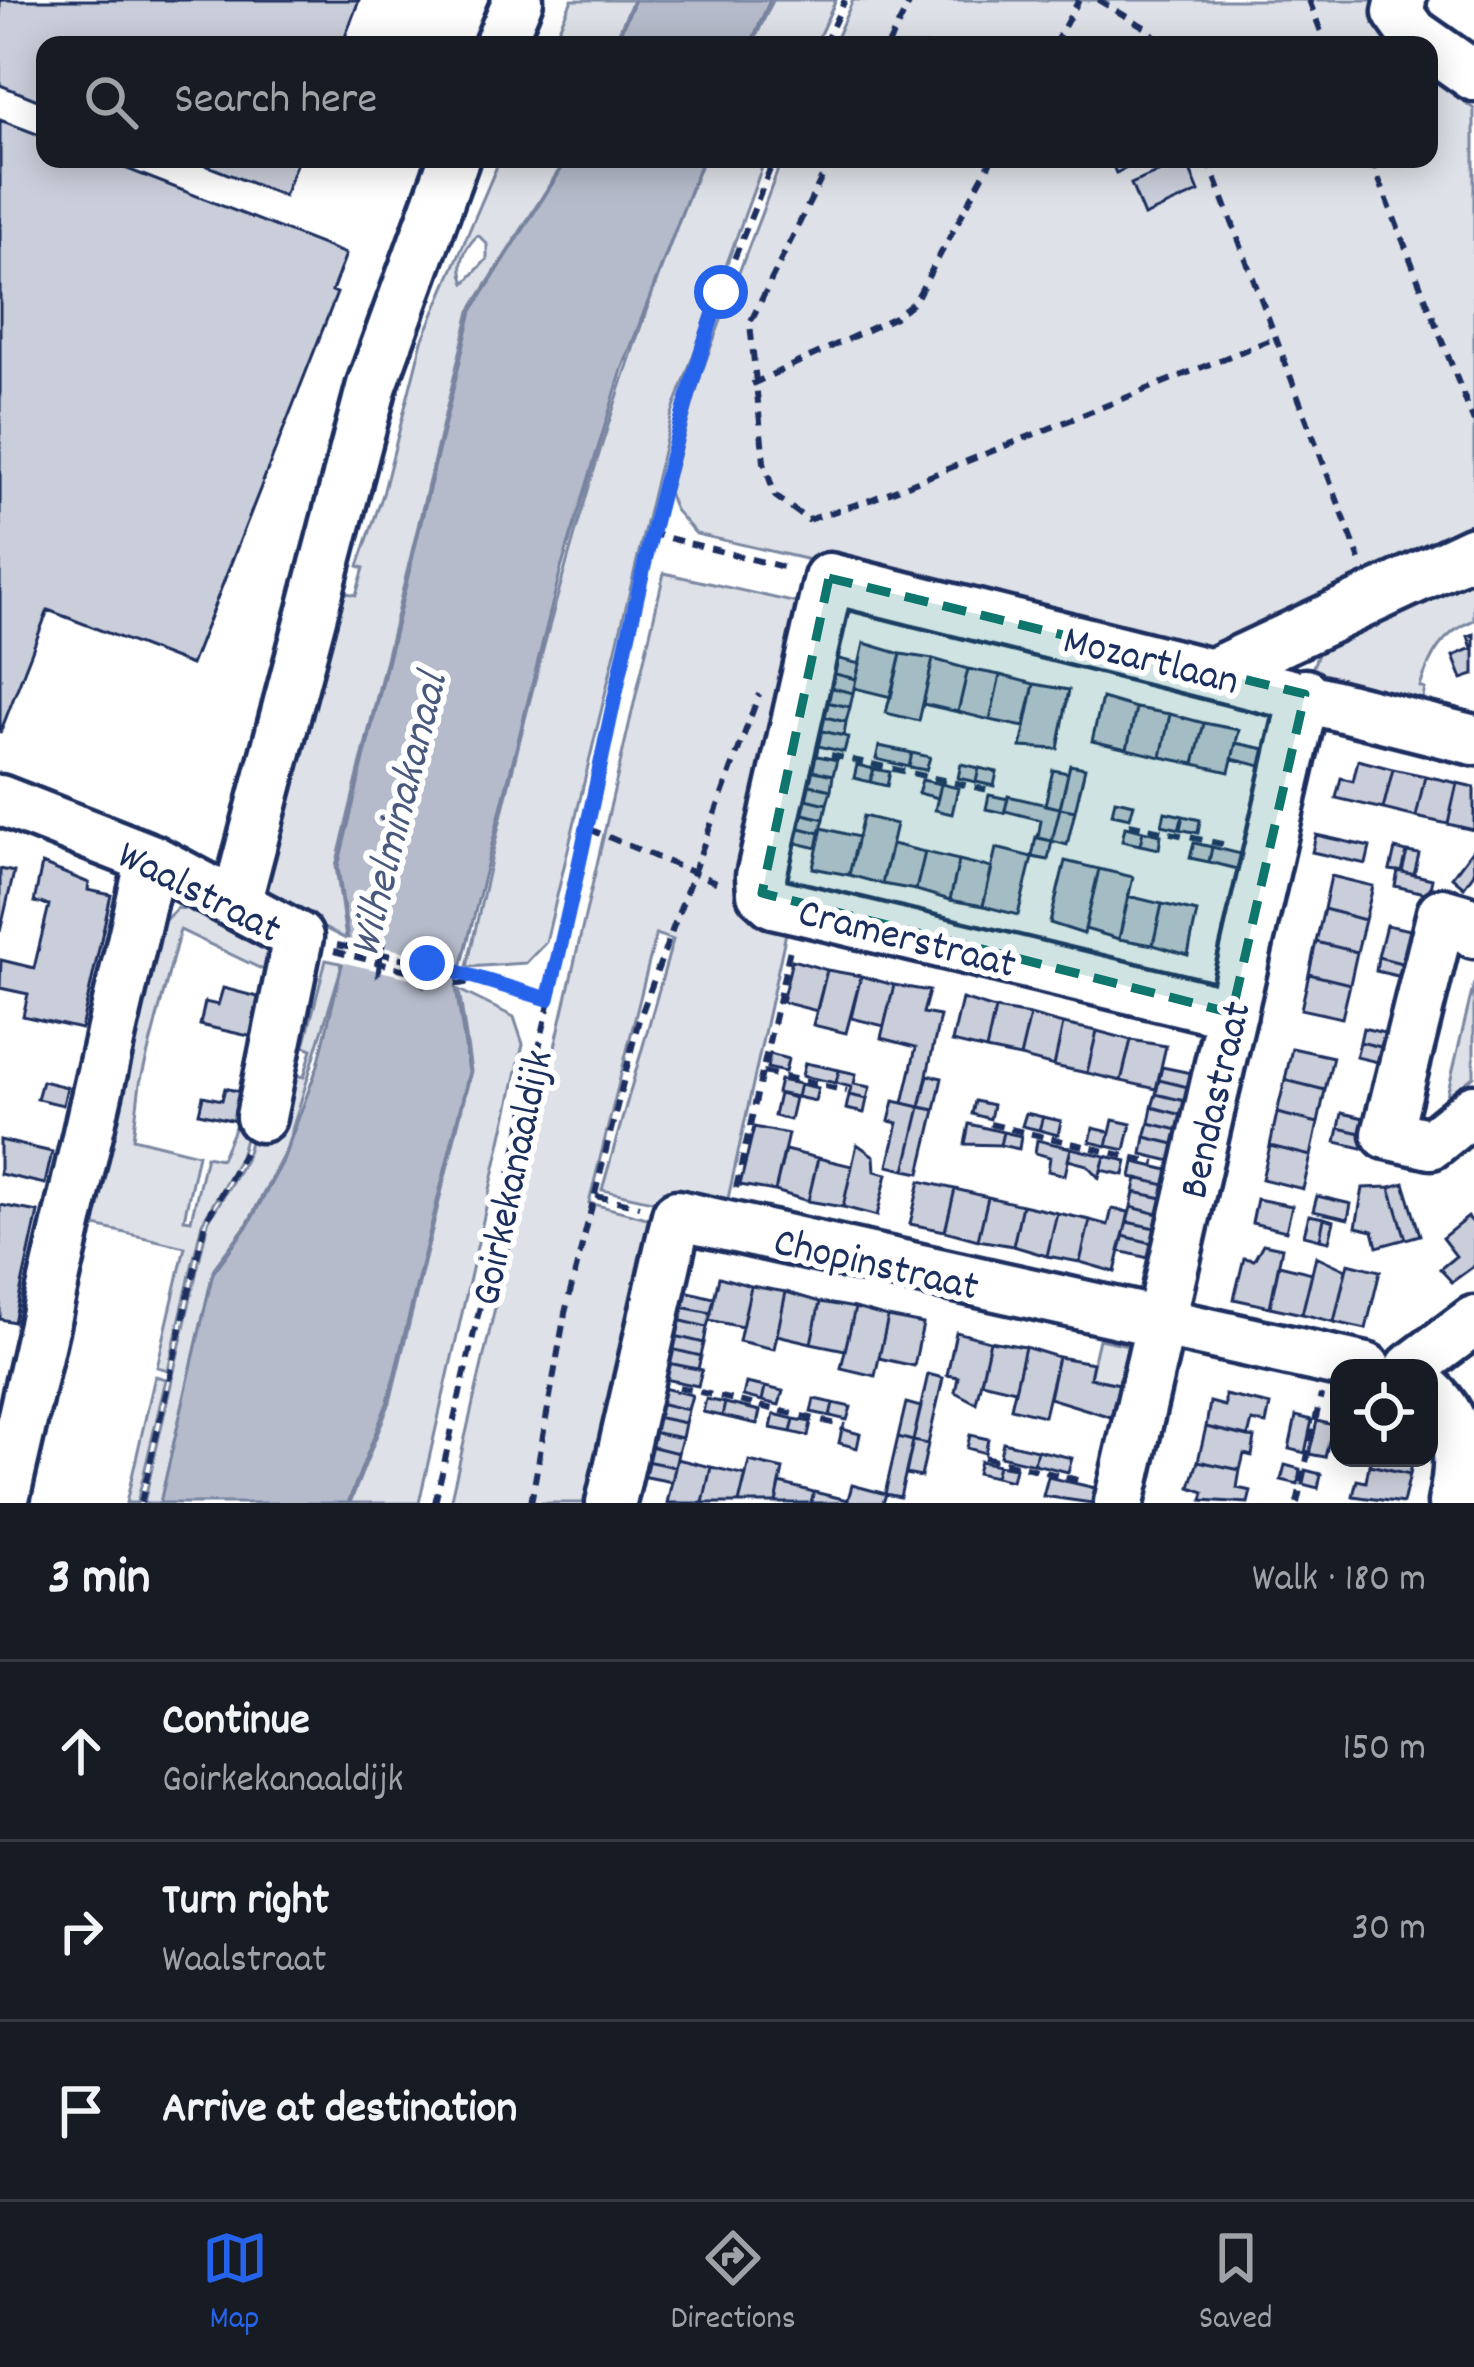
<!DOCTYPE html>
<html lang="en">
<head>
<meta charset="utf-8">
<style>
	:root { --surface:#171b24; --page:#242831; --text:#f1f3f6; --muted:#9ea1a6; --line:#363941; --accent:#2563eb }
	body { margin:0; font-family:Dekko,sans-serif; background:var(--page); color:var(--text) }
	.controls { position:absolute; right:36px; bottom:36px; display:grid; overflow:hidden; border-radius:24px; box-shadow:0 6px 30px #0003 }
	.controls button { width:108px; height:108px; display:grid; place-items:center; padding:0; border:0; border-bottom:3px solid var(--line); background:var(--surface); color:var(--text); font:60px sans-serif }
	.stop { position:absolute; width:36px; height:36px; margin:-27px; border:9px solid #2563eb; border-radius:50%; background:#fff }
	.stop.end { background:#2563eb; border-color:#fff; box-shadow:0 3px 12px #0008 }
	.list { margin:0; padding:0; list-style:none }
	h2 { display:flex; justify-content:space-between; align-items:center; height:156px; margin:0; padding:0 48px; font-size:51px }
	h2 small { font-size:39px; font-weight:400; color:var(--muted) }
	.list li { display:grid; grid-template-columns:78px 1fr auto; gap:36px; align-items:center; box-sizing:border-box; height:180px; padding:0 48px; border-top:3px solid var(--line) }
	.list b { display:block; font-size:45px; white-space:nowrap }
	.list p { margin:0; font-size:39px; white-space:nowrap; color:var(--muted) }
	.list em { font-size:39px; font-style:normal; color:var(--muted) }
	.icon { flex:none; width:66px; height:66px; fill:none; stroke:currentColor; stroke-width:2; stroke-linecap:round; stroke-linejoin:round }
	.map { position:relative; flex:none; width:1474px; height:1503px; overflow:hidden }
	.search { position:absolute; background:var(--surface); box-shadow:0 6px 30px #0003; left:36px; right:36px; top:36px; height:132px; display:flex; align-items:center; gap:30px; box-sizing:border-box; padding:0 42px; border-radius:24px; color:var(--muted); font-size:45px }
	.sheet { height:696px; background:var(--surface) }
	nav { display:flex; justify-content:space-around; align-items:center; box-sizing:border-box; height:168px; border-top:3px solid var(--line); background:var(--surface); font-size:33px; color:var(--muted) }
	nav a { display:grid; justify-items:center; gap:6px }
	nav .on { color:var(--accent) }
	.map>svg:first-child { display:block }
	.green { fill:#dee1e7; stroke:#7c88a2; stroke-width:3; fill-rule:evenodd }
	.water { fill:#b5bbca; stroke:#77839f; stroke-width:3 }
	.pier { fill:#fff }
	.building { fill:#caceda; stroke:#1b2f5e; stroke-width:3 }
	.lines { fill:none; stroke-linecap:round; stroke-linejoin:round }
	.minor-casing { stroke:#1b2f5e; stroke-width:57 }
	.path { stroke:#1b2f5e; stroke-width:6; stroke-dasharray:12 9; stroke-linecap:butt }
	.minor { stroke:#fff; stroke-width:48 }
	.route { stroke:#2563eb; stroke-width:15 }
	.marked { fill:#0f766e; fill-opacity:0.2; stroke:#0f766e; stroke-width:9; stroke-dasharray:24 15; stroke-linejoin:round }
	.labels { text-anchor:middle; stroke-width:12; stroke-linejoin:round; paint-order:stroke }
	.street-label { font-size:42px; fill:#1b2f5e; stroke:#fff }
	.water-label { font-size:45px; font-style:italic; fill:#49597e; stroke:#fff }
</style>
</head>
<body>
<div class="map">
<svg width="1474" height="1503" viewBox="0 0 1474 1503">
	<rect width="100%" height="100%" fill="#fff"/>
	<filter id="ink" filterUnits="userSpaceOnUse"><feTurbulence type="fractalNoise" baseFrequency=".00833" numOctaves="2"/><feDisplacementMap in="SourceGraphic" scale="24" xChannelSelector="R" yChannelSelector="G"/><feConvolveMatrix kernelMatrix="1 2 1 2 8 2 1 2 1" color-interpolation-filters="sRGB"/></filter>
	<g filter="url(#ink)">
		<path class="green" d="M572,0H633L613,45H551Z
			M773,0H836L815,45H752Z
			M853,0H1385L1398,45H833Z
			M1429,74L1474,109V548L1255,662L696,534L675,510L668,492L701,373L782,159H1429Z
			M500,159H566L470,311L336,866L346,939L271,901L265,893L268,875L334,590L356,595L364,568L358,566L383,494L422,341ZM478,235L487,244V259L465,283C457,265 464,248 478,235Z
			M703,159H765L672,414L546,942L526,963L467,967C527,692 598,421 703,159Z
			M664,573L810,606L740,907L787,928L724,1217L602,1190L673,940L656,934L589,1203L670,1224L605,1503H450Z
			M1474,581V620C1442,633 1430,656 1420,687L1425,689L1422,701L1310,674L1320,649Z
			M177,908L197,910L285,954L274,975L180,930L140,1083L133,1138L198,1154L184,1219L191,1220L206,1156L221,1159L237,1122L249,1124L240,1157L202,1223L168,1370L157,1367L185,1247L91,1225L159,926Z
			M326,960L340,963L341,969L286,1150L248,1223L214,1268L160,1503H144L208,1222L245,1160L252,1134L295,1075L304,1077L312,1049L304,1046Z
			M1474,983V1076L1446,1099Z
			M459,990L514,1017L523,1044L419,1503H350L390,1402L471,1071Z
			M1099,1339L1128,1345L1119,1384L1090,1378Z
			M155,1376L166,1379L137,1503H126Z"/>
		<path class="water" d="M635,0H770L750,45H615Z
			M568,159H702L622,370L561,569L456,988L469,1072L388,1401L348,1503H160L213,1273L249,1224L282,1163L318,1065L348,940L338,867L472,311Z"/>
		<path class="pier" d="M346,939L429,957L423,981L341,962Z"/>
		<path class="building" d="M0,0H359L342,45H45V103L0,85Z
			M0,120L45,137V159H102L346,254L332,291L337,293L191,665L48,610L0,733Z
			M190,159H298L284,196Z
			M1110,159H1133L1135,164L1116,173Z
			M1186,160L1199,192L1144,216L1131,184Z
			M1474,634V675L1462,679L1453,656L1472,648L1468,636Z
			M864,643L901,654L891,697L854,688Z
			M901,654L933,659L919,721L886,713Z
			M831,657L860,664L856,679L827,672Z
			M933,659L968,669L958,712L923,704Z
			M968,669L1000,675L990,720L958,712Z
			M827,672L856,679L853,693L824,686Z
			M1000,675L1034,684L1024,727L990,720Z
			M1034,684L1069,690L1058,749L1021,747Z
			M824,686L853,693L850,707L821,701Z
			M1102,698L1136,708L1127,749L1092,741Z
			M821,701L850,707L846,722L817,715Z
			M1136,708L1170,714L1161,757L1127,749Z
			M1170,714L1204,723L1194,764L1161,757Z
			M817,715L846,722L844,736L814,729Z
			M1204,723L1239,730L1229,772L1194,764Z
			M814,729L848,737L844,752L810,744Z
			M1236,743L1265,749L1261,766L1232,759Z
			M879,746L912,753L909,767L876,759Z
			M912,753L930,757L926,770L909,767Z
			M808,754L837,760L833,775L805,769Z
			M1358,760L1393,769L1383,809L1336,798L1341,778L1353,781Z
			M961,764L979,768L976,782L958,778Z
			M857,765L874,769L870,782L854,778Z
			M1070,765L1085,768L1075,811L1060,808Z
			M1070,765L1060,808L1045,805L1053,770L1068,773Z
			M979,768L997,772L994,786L976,782Z
			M805,769L833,775L831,790L802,783Z
			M874,769L890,772L887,786L870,782Z
			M1393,769L1425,776L1416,817L1383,809Z
			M1425,776L1457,783L1448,824L1416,817Z
			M922,780L941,784L938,798L918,793Z
			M802,783L831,790L827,804L798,797Z
			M1457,783L1474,787V830L1448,824Z
			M941,784L958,788L952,814L935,810Z
			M989,795L1008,799L1004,813L986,809Z
			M1008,796L1060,808L1052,841L1038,838L1041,820L1005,811Z
			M798,797L827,804L824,819L795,812Z
			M1115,800L1134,804L1130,818L1112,814Z
			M1060,808L1075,811L1067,845L1052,841Z
			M795,812L824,819L820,833L792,826Z
			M1165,812L1183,816L1180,829L1162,825Z
			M863,816L896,824L882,884L849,875Z
			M1183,816L1200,820L1198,833L1179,829Z
			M792,826L820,833L817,848L788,841Z
			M1125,827L1143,831L1140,845L1122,841Z
			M822,828L858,837L849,875L813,868Z
			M1143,831L1161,835L1159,849L1140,845Z
			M1316,835L1370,847L1366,864L1312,852Z
			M1036,837L1052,841L1048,860L1032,857Z
			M1194,843L1212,847L1209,862L1190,858Z
			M892,844L925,852L916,890L882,884Z
			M1212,847L1241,854L1237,869L1209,862Z
			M996,848L1032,857L1018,915L983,906Z
			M1395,849L1407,852L1402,872L1390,870Z
			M1473,849L1474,873L1464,887L1452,877Z
			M925,852L959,860L950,900L916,890Z
			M1407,852L1419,854L1414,875L1402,872Z
			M959,860L992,868L983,906L950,900Z
			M1065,861L1099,869L1084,934L1050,923Z
			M42,864L89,883L88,890L111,895L81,1029L23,1016L28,994L0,988L1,960L34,968L49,905L34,902Z
			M0,869L14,872L0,932Z
			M1099,869L1133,877L1119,939L1085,929Z
			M1398,871L1432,879L1429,894L1395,886Z
			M1331,876L1373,886L1365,920L1324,909Z
			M1128,896L1162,904L1153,945L1119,939Z
			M1162,904L1197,912L1188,955L1153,945Z
			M1324,909L1365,920L1357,952L1316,942Z
			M1386,925L1420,932L1413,966L1378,957Z
			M1316,942L1357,952L1350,984L1309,974Z
			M384,944L379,973L377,975L380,945Z
			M429,955L432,958L424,986L421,984Z
			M1378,957L1413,966L1410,979L1376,971Z
			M792,960L827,970L817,1011L782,1002Z
			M827,970L861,976L846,1033L813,1025Z
			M1309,974L1350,984L1342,1018L1301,1009Z
			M861,976L894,985L884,1026L851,1018Z
			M894,985L929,991L923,1013L940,1016L920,1107L903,1103L916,1047L881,1038Z
			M223,988L258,997L253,1037L200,1025L205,1002L218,1005Z
			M962,999L995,1009L986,1050L952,1042Z
			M995,1009L1030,1015L1020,1057L986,1050Z
			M1030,1015L1063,1024L1054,1066L1020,1057Z
			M1063,1024L1097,1031L1087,1073L1054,1066Z
			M1363,1028L1397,1036L1393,1050L1360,1042Z
			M1097,1031L1131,1040L1121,1081L1087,1073Z
			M1131,1040L1166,1046L1156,1089L1121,1081Z
			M1360,1042L1393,1050L1390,1065L1356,1057Z
			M1292,1048L1333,1057L1325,1090L1285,1080Z
			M770,1054L788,1059L785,1072L767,1068Z
			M805,1063L839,1070L836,1083L802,1076Z
			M1162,1067L1191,1073L1188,1087L1159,1080Z
			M839,1070L856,1074L854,1084L870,1087L867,1099L849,1095L851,1087L836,1083Z
			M928,1075L942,1078L935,1110L920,1107Z
			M780,1080L800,1084L797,1097L777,1093Z
			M1159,1080L1188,1087L1185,1101L1156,1094Z
			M1285,1080L1325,1090L1318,1123L1277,1113Z
			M42,1081L67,1087L63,1105L37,1099Z
			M800,1084L818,1088L815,1101L797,1097Z
			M225,1088L248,1094L240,1122L199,1113L203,1096L222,1100Z
			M779,1094L795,1098L790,1120L774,1116Z
			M1156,1094L1185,1101L1182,1115L1152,1107Z
			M849,1095L867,1099L864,1113L846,1109Z
			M894,1101L920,1107L905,1170L888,1166L898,1123L889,1121Z
			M975,1101L993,1105L990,1119L972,1114Z
			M920,1107L935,1110L920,1173L905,1170Z
			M1152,1107L1182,1115L1178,1130L1149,1123Z
			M1026,1113L1043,1117L1039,1130L1022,1126Z
			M1277,1113L1318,1123L1311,1156L1270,1146Z
			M1342,1113L1377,1121L1374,1136L1339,1128Z
			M1043,1117L1061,1121L1058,1135L1039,1130Z
			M1113,1120L1131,1124L1125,1150L1107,1146Z
			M1149,1123L1178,1130L1174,1144L1145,1137Z
			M969,1124L1003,1132L1000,1145L965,1144Z
			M754,1127L788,1134L775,1191L740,1185Z
			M1093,1128L1110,1132L1107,1146L1090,1142Z
			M1339,1128L1374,1136L1370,1150L1336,1142Z
			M1003,1132L1021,1136L1019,1149L1000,1145Z
			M1145,1137L1174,1144L1171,1161L1142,1154Z
			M0,1140L52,1152L45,1184L0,1174Z
			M1037,1140L1071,1148L1065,1175L1048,1171L1050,1157L1035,1153Z
			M857,1144L874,1156L875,1171L887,1174L877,1216L843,1207Z
			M1270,1146L1311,1156L1303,1189L1262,1179Z
			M1071,1148L1105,1156L1099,1178L1087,1165L1068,1160Z
			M785,1150L818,1158L808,1201L775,1191Z
			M1105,1156L1127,1161L1124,1175L1101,1170Z
			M818,1158L852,1166L843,1207L808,1201Z
			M1134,1162L1168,1170L1165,1185L1131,1177Z
			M1137,1178L1165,1185L1162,1198L1134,1192Z
			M920,1181L955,1189L945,1231L910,1224Z
			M1404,1183L1420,1235L1406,1239L1390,1187Z
			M1390,1187L1406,1239L1377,1247L1373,1231L1356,1227L1363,1188Z
			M955,1189L988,1197L978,1240L945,1231Z
			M1134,1192L1162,1198L1158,1214L1131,1207Z
			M1317,1196L1351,1204L1348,1219L1313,1211Z
			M988,1197L1022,1205L1013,1246L978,1240Z
			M1257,1199L1292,1206L1286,1231L1252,1223Z
			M0,1205L38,1212L14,1322L0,1319Z
			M1022,1205L1057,1213L1047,1256L1013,1246Z
			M1131,1207L1158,1214L1155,1228L1127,1222Z
			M1112,1209L1129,1212L1115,1272L1080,1262L1090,1220L1108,1225Z
			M1057,1213L1090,1220L1080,1262L1047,1256Z
			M1309,1215L1324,1218L1320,1239L1304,1235Z
			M1468,1217L1474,1224V1266L1452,1282L1440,1269L1456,1256L1442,1238Z
			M1324,1218L1334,1221L1329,1241L1320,1239Z
			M1127,1222L1155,1228L1152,1243L1123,1236Z
			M1123,1236L1152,1243L1148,1258L1119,1251Z
			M1263,1244L1282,1248L1270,1307L1234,1299L1244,1258L1254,1260Z
			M1316,1256L1346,1270L1334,1322L1302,1314Z
			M1348,1263L1380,1271L1366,1329L1334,1322Z
			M1279,1265L1312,1273L1302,1314L1270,1307Z
			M719,1277L751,1286L742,1327L709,1320Z
			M751,1286L786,1292L774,1349L739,1341Z
			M685,1291L714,1298L711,1313L681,1307Z
			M786,1292L820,1302L811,1343L777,1335Z
			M820,1302L855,1308L845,1350L811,1343Z
			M681,1307L711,1313L707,1327L678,1320Z
			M855,1308L888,1317L875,1376L841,1368Z
			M888,1317L923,1324L914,1366L879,1358Z
			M678,1320L707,1327L704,1343L675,1336Z
			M956,1332L990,1341L976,1403L955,1392L958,1377L947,1375Z
			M675,1336L704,1343L701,1356L671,1349Z
			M990,1341L1025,1347L1015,1390L981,1382Z
			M1025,1347L1058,1357L1044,1416L1011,1408Z
			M671,1349L701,1356L698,1369L668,1363Z
			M1058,1357L1093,1363L1090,1378L1119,1384L1111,1417L1049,1398Z
			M668,1363L702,1370L698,1386L665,1379Z
			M928,1374L943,1378L928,1444L913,1441Z
			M746,1383L765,1387L762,1401L743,1396Z
			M765,1387L783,1391L779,1405L762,1401Z
			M663,1388L692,1395L688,1410L659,1403Z
			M1225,1395L1270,1405L1266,1424L1252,1421L1248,1437L1206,1427L1210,1402L1225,1406Z
			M706,1399L725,1403L722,1416L703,1412Z
			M814,1399L833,1403L830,1416L811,1412Z
			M659,1403L688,1410L685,1423L656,1417Z
			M725,1403L760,1411L757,1424L722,1416Z
			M833,1403L851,1407L847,1420L830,1416Z
			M906,1403L921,1407L913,1441L898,1437Z
			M774,1414L794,1419L791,1432L771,1428Z
			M1296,1416L1312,1420L1305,1453L1289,1449Z
			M656,1417L685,1423L682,1438L652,1432Z
			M794,1419L811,1422L808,1436L791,1432Z
			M1317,1421L1333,1425L1325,1457L1309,1454Z
			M1206,1427L1255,1438L1252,1456L1244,1454L1240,1470L1198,1461Z
			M842,1429L860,1434L857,1448L839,1443Z
			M652,1432L682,1438L678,1453L650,1446Z
			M970,1435L988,1439L985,1453L967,1448Z
			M898,1437L913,1441L900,1497L885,1494Z
			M913,1441L928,1444L921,1477L906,1474Z
			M1003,1442L1037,1450L1034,1464L1000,1456Z
			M650,1446L678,1453L675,1467L646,1461Z
			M1037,1450L1072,1458L1068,1472L1034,1464Z
			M1371,1458H1413L1410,1474L1369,1465Z
			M677,1459L711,1467L703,1503H667Z
			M646,1461L675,1467L672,1482L642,1476Z
			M749,1461L783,1469L776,1503H739Z
			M980,1461L998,1465L995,1477L977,1473Z
			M1198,1461L1240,1470L1237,1488L1251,1491L1248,1503L1202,1500L1204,1492L1190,1487Z
			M998,1465L1015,1468L1012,1481L995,1477Z
			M1285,1465L1300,1469L1298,1484L1281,1480Z
			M1369,1465L1410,1474L1403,1503L1353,1496L1357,1480L1366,1482Z
			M711,1467L746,1475L739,1503H703Z
			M1305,1470L1321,1474L1318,1488L1302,1484Z
			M1048,1477L1095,1488L1092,1503L1043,1496Z
			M780,1483L814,1492L811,1503H776Z
			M852,1485L886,1494L883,1503H847Z
			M814,1492L848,1500L847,1503H811Z"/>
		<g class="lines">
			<defs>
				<path id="minor" d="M1401,0L1398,12L1413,33L1474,76
					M499,45L518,0
					M1215,672L1474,551
					M0,800L151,859L298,937L261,1117
					M237,900L372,385L454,159
					M1474,933L1463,919L1442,913L1387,1134L1431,1144L1474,1109
					M1232,1013L799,909L773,903L762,893L761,876L829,578L1474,740
					M1411,1368L1474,1321
					M1429,1392C1463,1423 1462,1460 1453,1503
					M3,1503L151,859
					M611,1503L677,1215L1366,1368
					M1119,1503L1305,694"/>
			</defs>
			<use href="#minor" class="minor-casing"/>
			<path class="path" d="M1098,0L1148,29L1163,45
				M1309,0L1326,45
				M824,45L845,0
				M888,45L911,0
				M1054,45L1079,0
				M831,159L750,323L764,462L775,496L808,520L870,500L1275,338
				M1208,159L1360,560
				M1371,159L1474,422
				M752,384L895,317L915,301L992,159
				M649,533L791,569
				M831,755L992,791
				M1129,824L1231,846
				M589,829L723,885
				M337,945L461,970L476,981L548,999
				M334,951L459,984L476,981
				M763,1072L847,1091
				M990,1124L1156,1163
				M736,1188L790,949
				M596,1196L639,1206
				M679,1387L845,1426
				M984,1457L1086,1482
				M141,1503L205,1223L244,1153
				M435,1503L589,829L662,482L721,292L774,159
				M531,1503L565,1313L638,1023L759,694
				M1297,1503L1321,1395"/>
			<use href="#minor" class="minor"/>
		</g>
	</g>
	<g class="lines" filter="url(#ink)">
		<path class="route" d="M427,963L548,999C606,763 642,521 721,292"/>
	</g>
	<path class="marked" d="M829,578L1305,694L1232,1013L762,893Z"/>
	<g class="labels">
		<g class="street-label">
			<text transform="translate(1152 657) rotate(14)" y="15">Mozartlaan</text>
			<text transform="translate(201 889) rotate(27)" y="15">Waalstraat</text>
			<text transform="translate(908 935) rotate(14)" y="15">Cramerstraat</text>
			<text transform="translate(1212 1099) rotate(-77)" y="15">Bendastraat</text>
			<text transform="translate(509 1177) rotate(-78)" y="15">Goirkekanaaldijk</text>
			<text transform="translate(877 1261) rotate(13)" y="15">Chopinstraat</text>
		</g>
		<g class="water-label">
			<text transform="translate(395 814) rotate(-76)" y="16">Wilhelminakanaal</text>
		</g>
	</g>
</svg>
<div class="controls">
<button><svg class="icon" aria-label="locate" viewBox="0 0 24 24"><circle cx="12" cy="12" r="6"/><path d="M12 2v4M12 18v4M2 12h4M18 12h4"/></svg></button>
</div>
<div class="stop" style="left:721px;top:292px"></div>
<div class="stop end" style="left:427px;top:963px"></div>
<div class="search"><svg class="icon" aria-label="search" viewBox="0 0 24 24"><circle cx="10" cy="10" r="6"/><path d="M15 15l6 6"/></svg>Search here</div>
</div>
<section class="sheet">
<h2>3 min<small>Walk · 180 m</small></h2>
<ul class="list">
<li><svg class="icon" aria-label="ahead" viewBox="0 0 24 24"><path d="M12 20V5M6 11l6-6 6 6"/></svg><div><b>Continue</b><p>Goirkekanaaldijk</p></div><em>150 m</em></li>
<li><svg class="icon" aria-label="right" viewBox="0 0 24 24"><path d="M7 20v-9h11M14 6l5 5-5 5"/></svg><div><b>Turn right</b><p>Waalstraat</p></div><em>30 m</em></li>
<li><svg class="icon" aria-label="arrive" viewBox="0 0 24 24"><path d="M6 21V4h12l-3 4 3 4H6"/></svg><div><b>Arrive at destination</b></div></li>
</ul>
</section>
<nav>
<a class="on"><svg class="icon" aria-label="map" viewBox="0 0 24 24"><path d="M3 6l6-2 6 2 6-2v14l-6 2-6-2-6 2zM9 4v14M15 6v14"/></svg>Map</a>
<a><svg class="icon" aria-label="directions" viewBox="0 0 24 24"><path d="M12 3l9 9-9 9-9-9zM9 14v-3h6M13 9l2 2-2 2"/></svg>Directions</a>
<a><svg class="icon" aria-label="saved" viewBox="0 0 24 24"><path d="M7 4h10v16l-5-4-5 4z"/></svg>Saved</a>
</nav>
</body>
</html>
